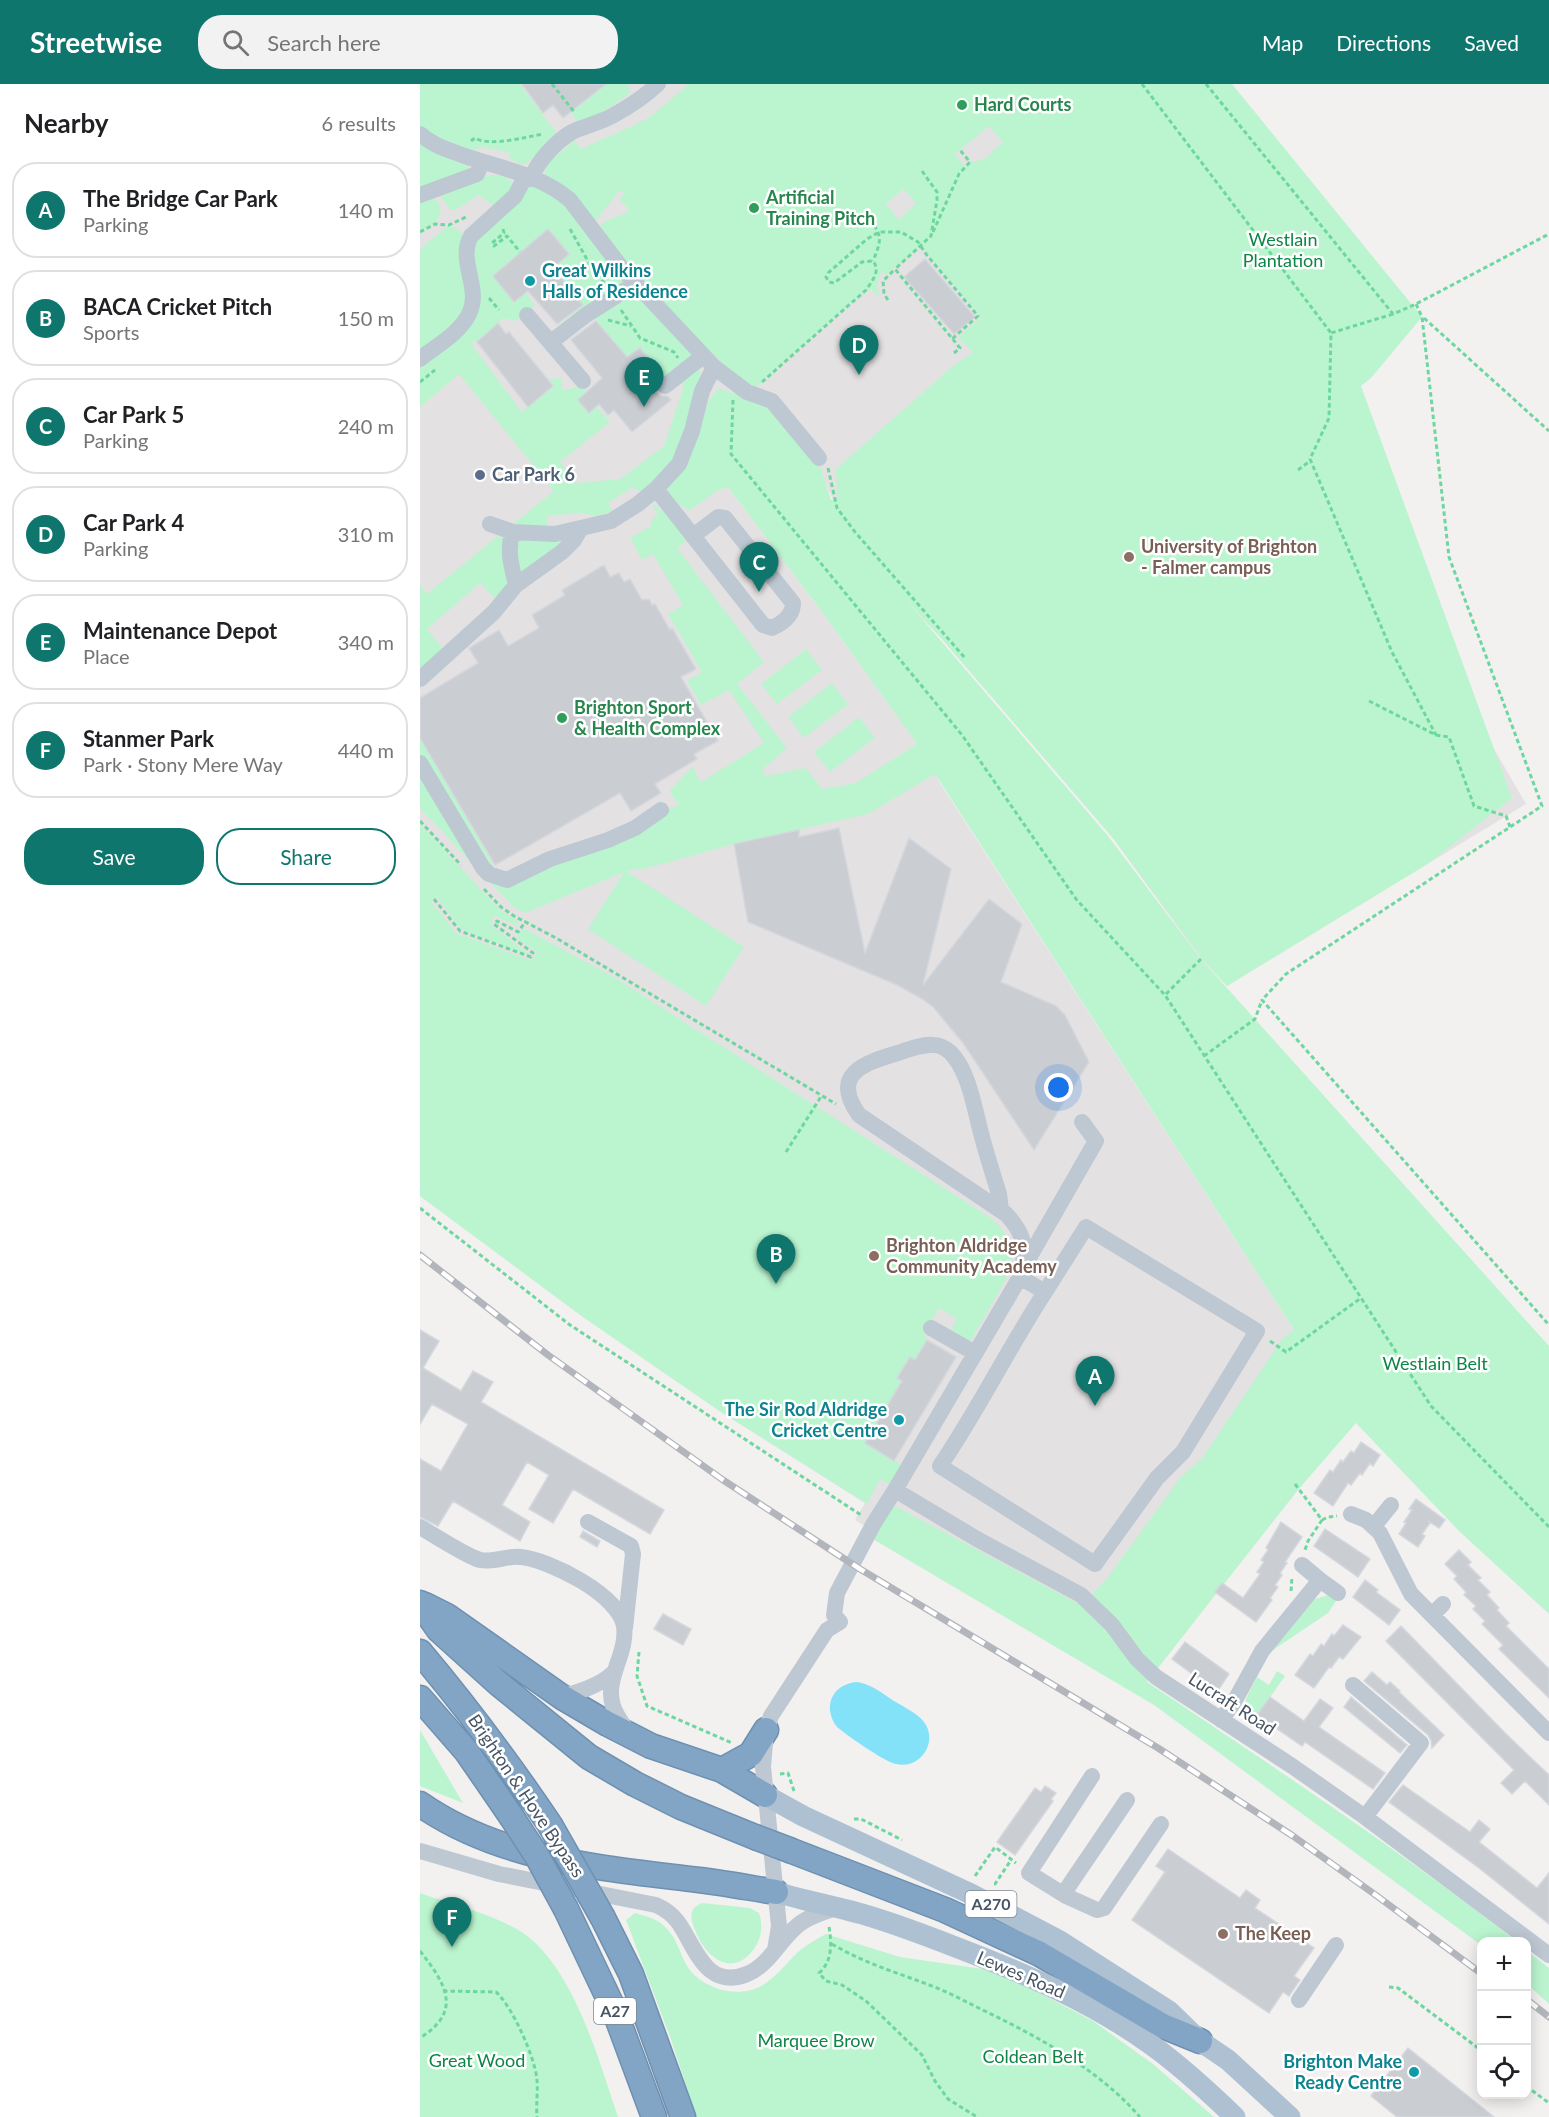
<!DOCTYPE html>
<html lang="en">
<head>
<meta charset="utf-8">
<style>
	:root { --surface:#fff; --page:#f2f2f2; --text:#202124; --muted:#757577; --line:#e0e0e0; --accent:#0f766e }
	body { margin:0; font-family:Lato,sans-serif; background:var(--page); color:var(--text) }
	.controls { position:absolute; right:18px; bottom:18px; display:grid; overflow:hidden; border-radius:12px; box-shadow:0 3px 15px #0003 }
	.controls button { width:54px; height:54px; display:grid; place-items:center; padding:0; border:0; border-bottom:2px solid var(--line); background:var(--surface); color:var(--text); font:30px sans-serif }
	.you { position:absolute; left:639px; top:1004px; width:21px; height:21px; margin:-15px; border:4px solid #fff; border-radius:50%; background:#1a73e8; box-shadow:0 0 0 9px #1a73e833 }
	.badge { display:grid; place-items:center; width:39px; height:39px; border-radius:50%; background:var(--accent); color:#fff; font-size:20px; font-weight:700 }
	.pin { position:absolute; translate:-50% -50px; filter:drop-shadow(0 2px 3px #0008) }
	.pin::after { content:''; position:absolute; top:32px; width:21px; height:18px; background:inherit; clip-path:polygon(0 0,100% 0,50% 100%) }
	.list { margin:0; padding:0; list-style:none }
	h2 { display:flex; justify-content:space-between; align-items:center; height:78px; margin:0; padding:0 24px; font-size:26px }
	h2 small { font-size:20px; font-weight:400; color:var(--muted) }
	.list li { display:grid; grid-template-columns:39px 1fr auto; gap:18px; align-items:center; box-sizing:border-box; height:96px; margin:0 12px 12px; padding:0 12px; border:2px solid var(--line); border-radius:24px }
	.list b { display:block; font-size:22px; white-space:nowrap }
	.list p { margin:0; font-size:20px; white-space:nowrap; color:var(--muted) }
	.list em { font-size:20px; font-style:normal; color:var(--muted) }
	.actions { display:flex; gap:12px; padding:18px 24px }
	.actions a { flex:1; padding:14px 0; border:2px solid var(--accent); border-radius:24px; text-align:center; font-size:21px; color:var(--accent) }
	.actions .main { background:var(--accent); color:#fff }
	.icon { flex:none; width:33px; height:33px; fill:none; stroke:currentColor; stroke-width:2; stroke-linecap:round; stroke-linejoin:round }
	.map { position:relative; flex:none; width:1129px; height:2033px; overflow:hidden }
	header { display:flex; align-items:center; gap:36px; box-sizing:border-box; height:84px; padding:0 30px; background:var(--accent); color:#fff }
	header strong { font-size:28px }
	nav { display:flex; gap:33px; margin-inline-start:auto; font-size:21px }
	.search { width:420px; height:54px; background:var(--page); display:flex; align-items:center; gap:15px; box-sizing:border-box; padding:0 21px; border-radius:24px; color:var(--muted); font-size:22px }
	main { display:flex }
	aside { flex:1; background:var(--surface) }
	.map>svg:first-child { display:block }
	.education { fill:#e4e1e2 }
	.green { fill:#bbf5cf; fill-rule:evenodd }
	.water { fill:#83e2f7 }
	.building { fill:#caced3; stroke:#d4d7dd; stroke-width:1.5 }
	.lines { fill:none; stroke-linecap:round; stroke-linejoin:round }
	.highway-casing { stroke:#6e90b1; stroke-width:27 }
	.path { stroke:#6ed7a0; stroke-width:3; stroke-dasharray:4.5 3; stroke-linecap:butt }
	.minor { stroke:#bdc8d2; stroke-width:16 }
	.major { stroke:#adc1d2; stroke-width:21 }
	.highway { stroke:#83a5c5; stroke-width:24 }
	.rail-casing { stroke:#b2b6bc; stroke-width:7 }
	.rail { stroke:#fff; stroke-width:4.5; stroke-dasharray:14; stroke-linecap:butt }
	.highway-bridge-casing { stroke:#6e90b1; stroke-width:27; stroke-linecap:butt }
	.highway-bridge { stroke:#83a5c5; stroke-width:24 }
	.leisure-dot { fill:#2e9e5b; stroke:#fff; stroke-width:2 }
	.culture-dot { fill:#0f9aa8; stroke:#fff; stroke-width:2 }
	.service-dot { fill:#5c6f8a; stroke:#fff; stroke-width:2 }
	.education-dot { fill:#8d6e63; stroke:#fff; stroke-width:2 }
	.labels { text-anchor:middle; stroke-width:5; stroke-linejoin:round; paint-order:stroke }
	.shield { fill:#fff; stroke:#7e8890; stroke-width:1.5 }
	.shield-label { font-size:16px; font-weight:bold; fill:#465561 }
	.leisure-label { font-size:18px; font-weight:bold; fill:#27864d; stroke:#fff; text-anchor:start }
	.park-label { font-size:18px; fill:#0c8645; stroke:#fff }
	.culture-label { font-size:18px; font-weight:bold; fill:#0d838f; stroke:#fff; text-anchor:end }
	.service-label { font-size:18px; font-weight:bold; fill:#4e5e75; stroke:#fff; text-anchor:start }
	.education-label { font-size:18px; font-weight:bold; fill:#785e54; stroke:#fff; text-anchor:start }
	.street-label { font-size:18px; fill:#465561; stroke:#fff }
</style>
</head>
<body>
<header>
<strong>Streetwise</strong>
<div class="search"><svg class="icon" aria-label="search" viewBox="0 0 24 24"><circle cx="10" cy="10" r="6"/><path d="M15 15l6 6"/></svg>Search here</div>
<nav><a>Map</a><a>Directions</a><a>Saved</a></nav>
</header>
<main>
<aside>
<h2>Nearby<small>6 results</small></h2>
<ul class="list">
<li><span class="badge">A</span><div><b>The Bridge Car Park</b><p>Parking</p></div><em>140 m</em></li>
<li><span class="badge">B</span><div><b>BACA Cricket Pitch</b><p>Sports</p></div><em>150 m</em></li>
<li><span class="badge">C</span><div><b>Car Park 5</b><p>Parking</p></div><em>240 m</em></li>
<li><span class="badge">D</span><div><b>Car Park 4</b><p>Parking</p></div><em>310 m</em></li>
<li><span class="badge">E</span><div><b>Maintenance Depot</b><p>Place</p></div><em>340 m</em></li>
<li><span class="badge">F</span><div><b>Stanmer Park</b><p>Park · Stony Mere Way</p></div><em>440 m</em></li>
</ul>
<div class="actions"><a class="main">Save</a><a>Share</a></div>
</aside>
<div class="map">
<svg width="1129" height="2033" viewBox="0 0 1129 2033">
	<rect width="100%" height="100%" fill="#f3f0f0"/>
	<path class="education" d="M0,0H699L814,217L1106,720L807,902L781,875L692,753L521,554L497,529L501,523L417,424L404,397L308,403L405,532L508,675L520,699L874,1246L877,1407L738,1583L553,1508L435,1436L445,1419L301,1328L163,1233L0,1112Z"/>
	<path class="green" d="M0,0H100L138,51L106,80H100L89,74L90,69L63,63L39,70L35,77L49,83V86L0,106Z
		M146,0L162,20L186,0H211L207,3L211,8C193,22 179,32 157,37L146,20Z
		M269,0H812L1002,233L951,294L941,302L1092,714L1009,779L807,902L784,877L692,753L521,554L486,516L688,752L781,875L1129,1262V1530L1039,1447L936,1339L877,1407L727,1598C852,1682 978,1765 1096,1857L1062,1858L1061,1861L734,1621L451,1454L467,1425L475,1422L659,1520L672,1510L686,1496L760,1394L783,1373L863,1254L874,1246L515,690L448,730L314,760L227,784L206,787L324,863L286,922L168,845L204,788L105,829L94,823L72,800L260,720L254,715L250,706L272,683L281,698L344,659L309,606L281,621L267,597L282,588L248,530L263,521L233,470L222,476L210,454L232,441L231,436L238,431L232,421L233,420L249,432L268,455L257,464L344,578L317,600L367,664L342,686L345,692L386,684L402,705L436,699L497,660L405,532L308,403L296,407L269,427L236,405L222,409L213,403L188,419L192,427L177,432L161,429L127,432V444L92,441L134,407L39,290L0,323V165L29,141L41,148L46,159L99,105L120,97L125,90L126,81L155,56L160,65L215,41L231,32ZM569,42L583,58L563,76L550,78L545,83L535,70ZM483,105L496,119L479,136L466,120ZM200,106L204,110L199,115L210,127L180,140L190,158L243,223L315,292L336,303L439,212L451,205L459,213C457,203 456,197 462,188L466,191L501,162L561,233L538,254L553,268L533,282L416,385L417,414L411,416L401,385L346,322L299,304L292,312L284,328L274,316L281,288L271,268L171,143ZM128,145L149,169L132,185L163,222L138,242L146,247L170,229L201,266L200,269L204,275L220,264L239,288L264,302L244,362L200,395L157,399L140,378L190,338L177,323L169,328L158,316L167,306L162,302L143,306L141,294L128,295L133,303L102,328L55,265L51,257L57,258L83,234L95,237L115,222L106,209L94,218L73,192Z
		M71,91H84L93,99L90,110L74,122L59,111L35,126L30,125L18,109L23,104Z
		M9,107L19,120L21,129L15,140L0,148V111Z
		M160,446L76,516L60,499L7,545L27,570L0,595V501L7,510L78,452L90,455Z
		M386,565L402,586L357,620L341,600Z
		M412,599L428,620L384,654L368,633Z
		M439,633L455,654L410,688L394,668Z
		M0,654L74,782L63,791L0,724Z
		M0,740L81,827L98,837L96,842L75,832L70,840L108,870V872L41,845L17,813L11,818L36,849L112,877L117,868L96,854L103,844L197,895L571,1134C587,1147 594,1163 592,1184L549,1260L530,1247L537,1235L519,1224L504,1249L507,1256L495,1276L490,1273L478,1293L486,1291L445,1359L483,1382L471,1401L460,1395L447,1420L301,1328L163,1233L0,1112Z
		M908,1511L916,1517L908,1529L853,1566L851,1564L895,1515Z
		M857,1587L865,1592L831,1640C815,1627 830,1608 837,1593L849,1601Z
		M0,1646L43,1719L0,1702Z
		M0,1809C31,1820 80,1832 106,1851C155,1888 179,1977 198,2033H0Z
		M282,1819L330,1824L339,1829C343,1841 342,1853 334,1865C312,1895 285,1873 275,1846C273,1841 270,1834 272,1828C273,1823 278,1821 282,1819Z
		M215,1829C225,1832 236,1834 244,1842C257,1853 259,1868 267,1882C280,1903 314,1914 337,1904C354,1896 363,1883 375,1871C384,1862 395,1856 406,1850L480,1873L577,1887L673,1937L733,1980L794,2033H276L252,1958L206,1836Z
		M1106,1866L1129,1884V1920L1107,1900Z"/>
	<path class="water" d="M437,1598C451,1600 462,1609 474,1617C484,1623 497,1629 504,1638C519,1658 500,1686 476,1680C463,1677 428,1652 417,1643C402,1623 412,1600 437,1598Z"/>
	<path class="building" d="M102,0H186L143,34L133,21L123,29Z
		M128,145L149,170L133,184L163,221L137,240L108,207L94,218L73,192Z
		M505,175L555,233L534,250L484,193Z
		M176,237L207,273L220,264L239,288L232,294L236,298V308L242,312H247L251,316L212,348L194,326L188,331L179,320L169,329L158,316L182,294L151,256Z
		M78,239L86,250L89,248L133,302L108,323L57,258Z
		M184,481L190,493L199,489L204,498L210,495L222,516L229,515L232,521L235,520L250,546L252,544L276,585L261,593L298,657L274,670L277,675L235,700L241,709L211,727L200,709L75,781L0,654V614L58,579L49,564L79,546L88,562L119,544L112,531L145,511L142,506Z
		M419,744L445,869L489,754L531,785L503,901L569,815L602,840L581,898L636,922L645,931L669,978L614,1066L543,959L513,923L502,915L477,901L328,838L314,760L379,746V753Z
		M0,1246L19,1257L3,1284L41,1307L53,1287L73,1298L61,1318L244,1426L230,1450L153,1405L133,1439L109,1425L129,1391L107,1378L82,1421L110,1438L100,1457L33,1417L18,1442L0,1433V1375L21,1387L48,1340L12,1320L0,1340Z
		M507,1256L536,1273L474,1377L445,1359L482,1297L477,1294L490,1273L495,1276Z
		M941,1358L960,1371L953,1382L950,1379L942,1391L940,1389L931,1401L928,1399L913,1422L894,1409L910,1386L913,1388L921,1376L923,1378L931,1367L934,1369Z
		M996,1415L1025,1436L1019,1444L1008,1437L1010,1439L1002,1450L1005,1452L998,1463L979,1450L986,1439L984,1438L992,1426L989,1425Z
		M861,1438L882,1453L865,1478L867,1479L860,1489L862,1491L855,1501L858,1503L850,1514L852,1516L836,1538L795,1508L802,1499L823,1514L840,1490L837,1488L844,1478L841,1476L848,1466L846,1464Z
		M905,1445L950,1475L938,1493L894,1462Z
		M163,1447L180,1457L177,1463L160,1453Z
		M1039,1466L1051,1478L1048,1481L1061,1494L1058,1496L1070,1508L1067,1511L1079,1524L1077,1526L1089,1539L1086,1542L1129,1585V1614L1079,1565L1083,1561L1062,1540L1065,1537L1053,1525L1056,1522L1044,1511L1046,1508L1034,1495L1037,1492L1025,1480Z
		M945,1496L958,1506L956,1508L980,1526L969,1541L933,1513Z
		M243,1530L271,1545L263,1561L234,1545Z
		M923,1541L941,1553L923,1575L919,1573L911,1584L909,1583L894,1604L875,1591L890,1570L893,1572L901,1560L904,1562L912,1550L914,1552Z
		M981,1542L1086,1650L1129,1691V1721L1105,1697L1092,1710L1081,1699L1094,1686L966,1557Z
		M765,1558L809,1590L797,1608L752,1575Z
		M952,1588L967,1601L970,1598L980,1607L979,1608L1024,1651L1012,1664L1011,1656L1008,1651L944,1597Z
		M850,1613L884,1637L900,1615L913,1624L899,1643L965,1689L953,1705L885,1658L882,1662L837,1631Z
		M931,1613L987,1661L980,1669L924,1623Z
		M983,1701L1050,1748L1059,1736L1070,1745L1059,1758L1117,1804L1129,1789V1840L1059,1784L969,1718Z
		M625,1702L636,1709L631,1715L633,1717L595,1771L577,1758L615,1704L621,1708Z
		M748,1765L820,1814L826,1806L840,1816L835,1824L894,1864L874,1892L880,1896L869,1912L863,1908L849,1929L712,1836L745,1788L736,1782Z
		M988,1964L1074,2033H977L951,2012Z"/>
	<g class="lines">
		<defs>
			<path id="highway" d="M0,1519L19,1546L79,1600L169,1673L215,1700L261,1723L335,1753
				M5,1521L27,1532L142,1613L188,1640L231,1662L302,1686L345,1711
				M0,1568C47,1624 89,1680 130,1741
				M0,1614L47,1668L91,1732
				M302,1686L331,1670L346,1646
				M0,1720C82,1777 183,1784 279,1796C305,1799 330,1804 356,1808
				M372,1767L525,1826L620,1870L743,1942L780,1957
				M146,1825L195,1928L234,2033
				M183,1834L211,1890L263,2033"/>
		</defs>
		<use href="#highway" class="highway-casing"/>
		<path class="path" d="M132,0L155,29
			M722,0L911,249
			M786,0L973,230L996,220L1129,150
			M51,57L55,54C69,63 106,53 123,50
			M502,87L517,108V116L511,152L475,185L540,264L534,269
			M450,135C463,153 461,157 453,177
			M83,145L84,149L72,159L74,162L87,152L100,168
			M150,145L169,179L185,200
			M0,148L15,140L29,141L48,132
			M513,148L539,90L550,78L540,66
			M69,214L79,226
			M468,216L464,210L463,197L475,185
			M996,220L1002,233L1029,473L1122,722L866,890L842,916L1129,1241
			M201,226L220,254L254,268L258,274
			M973,230L911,249L909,334L890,375L972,568L1016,651
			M1004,234L1129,347
			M188,236L211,242
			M0,298L15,286
			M342,298L446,206C452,197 461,187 453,177L442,178L414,199L409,198L406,193L408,189L447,155L459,148H481L498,158L506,170L558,232L532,255
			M313,316L311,370L542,651L656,815L745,911
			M408,384L417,424L435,448L545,574
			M878,386L890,377
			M949,617L1016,651L1029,653L1054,722L1086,732L1090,743
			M0,737L41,781
			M64,805L81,823L94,832L136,854L416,1020
			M14,815L40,847L111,873L113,869L74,840L77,837L98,848L106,837
			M781,875L745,911L1011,1322L1129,1443
			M784,972L835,935L842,916
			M366,1068L402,1011
			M0,1124L150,1241L441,1431
			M850,1257L866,1268L941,1214
			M875,1400L902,1436L888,1457L885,1466
			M902,1436L908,1433L917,1432
			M871,1507L872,1493
			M219,1568L217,1592L227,1622L312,1659
			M360,1690L368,1689L374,1707
			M434,1735H441L482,1756
			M555,1792L575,1763L596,1779
			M574,1800H575L591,1776
			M409,1843C412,1860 412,1878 399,1889L406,1897L422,1901L446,1917L502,1971L515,1997L528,2015L557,2033
			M412,1860C445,1880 482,1890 517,1904C534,1911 550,1920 567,1928C622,1955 679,1986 720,2033
			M0,1867C26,1900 43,1927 0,1954
			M969,1903L978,1904L1062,1967
			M23,1907L76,1908C92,1922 115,1973 117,1996C118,2008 116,2020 117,2033
			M1106,2002L1129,2019"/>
		<path class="minor" d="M0,50C12,61 26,65 42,71C79,84 119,90 150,116L204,187L294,283L282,307L272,347L259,380L236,405L218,420L191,437L135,450L93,448L70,440
			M0,111L57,90L62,78
			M107,231L163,297
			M131,258L166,231L215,200
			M0,275C17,261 39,250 49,230C62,204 37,177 51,152L95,112L103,97L112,94C116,78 138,56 152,48C165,42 179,39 192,32C209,23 224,13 238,0
			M294,283L327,308L352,317L399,374
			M245,302L283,272
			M236,405L343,541L352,544C363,539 373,532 373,519L305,434L298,433L273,452
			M93,448C86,465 92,484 96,501
			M0,595L74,528L96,501L142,468L154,456L160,446
			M0,679L63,784L69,790L87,796L130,775L188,756L215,744L241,726
			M606,1179L676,1057L662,1038
			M600,1193L625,1208L666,1143L837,1247L763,1368L737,1394L675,1480L520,1382C558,1326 588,1265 625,1208
			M511,1244L555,1269
			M475,1406L557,1455L661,1511L692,1541L717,1575L736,1593L872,1682L945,1733L1129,1871
			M931,1430L946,1436L960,1449L991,1510L1129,1649
			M168,1438L211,1462L213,1470L205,1544
			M954,1442L971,1421
			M0,1443C14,1451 46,1472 60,1476C74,1479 88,1471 101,1473C130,1476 199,1511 204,1542C208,1570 184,1594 193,1622C196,1632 204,1641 209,1650
			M900,1496L918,1509
			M1012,1531L1023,1520
			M933,1601L1001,1659L945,1733
			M142,1613C160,1607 179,1602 193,1589
			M801,1636L814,1618L842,1567L900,1496L882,1481
			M672,1692L609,1789L646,1812L677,1826L684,1824L741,1740
			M0,1767L79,1790L236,1821C245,1825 252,1830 258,1838C275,1862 286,1907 327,1890C349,1881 359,1857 377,1842C388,1832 405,1828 419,1823
			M646,1812L648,1803L707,1716
			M355,1866L359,1842L343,1683L346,1646L351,1632L407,1546L420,1538L414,1531L417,1509L454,1439L475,1406L600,1193C607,1165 606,1151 586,1130L439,1031C410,990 444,979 478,969C489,965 502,960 514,961C520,961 525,964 530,968C549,987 554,1023 561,1049C566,1069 573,1090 579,1110L581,1126
			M879,1916L916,1861"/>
		<path class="major" d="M345,1711L383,1732L551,1810L640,1857L749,1927L780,1957L808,1976L870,2033
			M356,1808C388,1818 421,1823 452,1833C481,1842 510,1853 538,1864C606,1890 674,1919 733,1962C762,1983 789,2008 815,2033"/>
		<use href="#highway" class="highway"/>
		<defs>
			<path id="rail" d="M0,1171L128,1271L303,1396L440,1485L738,1664L873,1752L957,1812L1062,1890
				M1106,1915L1129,1933"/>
		</defs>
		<use href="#rail" class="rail-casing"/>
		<use href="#rail" class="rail"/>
		<defs>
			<path id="highway-bridge" d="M91,1732L117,1772L146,1825
				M130,1741L183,1834
				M335,1753L372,1767"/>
		</defs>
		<use href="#highway-bridge" class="highway-bridge-casing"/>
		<use href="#highway-bridge" class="highway-bridge"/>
	</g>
	<g class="leisure-dot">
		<circle cx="542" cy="21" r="6"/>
		<circle cx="334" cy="124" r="6"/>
		<circle cx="142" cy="634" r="6"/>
	</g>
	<g class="culture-dot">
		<circle cx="110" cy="197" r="6"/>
		<circle cx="479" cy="1336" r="6"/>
		<circle cx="994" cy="1988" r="6"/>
	</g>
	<circle class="service-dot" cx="60" cy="391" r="6"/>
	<g class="education-dot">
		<circle cx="709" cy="473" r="6"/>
		<circle cx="454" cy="1172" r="6"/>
		<circle cx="803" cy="1850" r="6"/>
	</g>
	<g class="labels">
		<g class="shield">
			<rect x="545.5" y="1807" width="51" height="26" rx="4.5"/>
			<rect x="174" y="1914" width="42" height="26" rx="4.5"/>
		</g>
		<g class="shield-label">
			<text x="571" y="1826">A270</text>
			<text x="195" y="1933">A27</text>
		</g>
		<g class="leisure-label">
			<text x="554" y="27">Hard Courts</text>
			<text x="346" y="120">Artificial<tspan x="346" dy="21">Training Pitch</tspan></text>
			<text x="154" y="630">Brighton Sport<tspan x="154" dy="21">&amp; Health Complex</tspan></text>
		</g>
		<g class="park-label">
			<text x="863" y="162">Westlain<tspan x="863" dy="21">Plantation</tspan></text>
			<text x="1015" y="1286">Westlain Belt</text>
			<text x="396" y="1963">Marquee Brow</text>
			<text x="613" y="1979">Coldean Belt</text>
			<text x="57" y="1983">Great Wood</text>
		</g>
		<g class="culture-label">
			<text x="122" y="193" text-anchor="start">Great Wilkins<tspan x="122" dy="21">Halls of Residence</tspan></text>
			<text x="467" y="1332">The Sir Rod Aldridge<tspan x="467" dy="21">Cricket Centre</tspan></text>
			<text x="982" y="1984">Brighton Make<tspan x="982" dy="21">Ready Centre</tspan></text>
		</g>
		<g class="service-label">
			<text x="72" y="397">Car Park 6</text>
		</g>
		<g class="education-label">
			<text x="721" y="469">University of Brighton<tspan x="721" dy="21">- Falmer campus</tspan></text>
			<text x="466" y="1168">Brighton Aldridge<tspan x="466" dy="21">Community Academy</tspan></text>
			<text x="815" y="1856">The Keep</text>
		</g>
		<g class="street-label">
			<text transform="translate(812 1620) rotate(33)" y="6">Lucraft Road</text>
			<text transform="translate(106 1712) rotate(56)" y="6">Brighton &amp; Hove Bypass</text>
			<text transform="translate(601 1891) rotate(23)" y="6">Lewes Road</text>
		</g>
	</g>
</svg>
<div class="controls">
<button>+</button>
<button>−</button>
<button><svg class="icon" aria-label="locate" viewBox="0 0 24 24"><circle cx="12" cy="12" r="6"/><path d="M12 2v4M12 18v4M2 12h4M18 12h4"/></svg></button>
</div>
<div class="you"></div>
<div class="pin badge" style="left:675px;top:1322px">A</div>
<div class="pin badge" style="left:356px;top:1200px">B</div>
<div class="pin badge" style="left:339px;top:508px">C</div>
<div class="pin badge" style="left:439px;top:291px">D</div>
<div class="pin badge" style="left:224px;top:323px">E</div>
<div class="pin badge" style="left:32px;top:1863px">F</div>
</div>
</main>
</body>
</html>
